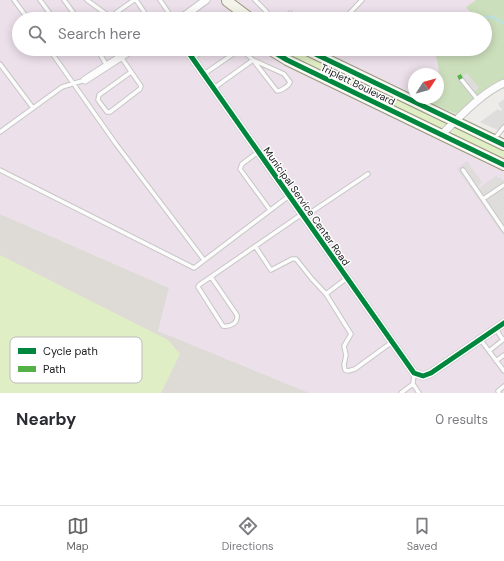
<!DOCTYPE html>
<html lang="en">
<head>
<meta charset="utf-8">
<style>
	:root { --surface:#fff; --page:#f2f2f3; --text:#2b2b33; --muted:#7c7c81; --line:#e1e1e2; --accent:#686766 }
	body { margin:0; font-family:"DM Sans",sans-serif; background:var(--page); color:var(--text) }
	.compass { position:absolute; left:408px; top:68px; width:36px; height:36px; border-radius:50%; background:var(--surface); box-shadow:0 2px 10px #0003; rotate:54deg }
	.list { margin:0; padding:0; list-style:none }
	h2 { display:flex; justify-content:space-between; align-items:center; height:52px; margin:0; padding:0 16px; font-size:17px }
	h2 small { font-size:13px; font-weight:400; color:var(--muted) }
	.icon { flex:none; width:22px; height:22px; fill:none; stroke:currentColor; stroke-width:2; stroke-linecap:round; stroke-linejoin:round }
	.map { position:relative; flex:none; width:504px; height:393px; overflow:hidden }
	.search { position:absolute; background:var(--surface); box-shadow:0 2px 10px #0003; left:12px; right:12px; top:12px; height:44px; display:flex; align-items:center; gap:10px; box-sizing:border-box; padding:0 14px; border-radius:22px; color:var(--muted); font-size:15px }
	.sheet { height:112px; background:var(--surface) }
	nav { display:flex; justify-content:space-around; align-items:center; box-sizing:border-box; height:56px; border-top:1px solid var(--line); background:var(--surface); font-size:11px; color:var(--muted) }
	nav a { display:grid; justify-items:center; gap:2px }
	nav .on { color:var(--accent) }
	.map>svg:first-child { display:block }
	.industrial { fill:#ece0ea }
	.airport { fill:#dedbd7 }
	.grass { fill:#e0eec5 }
	.forest { fill:#ccdfbc }
	.parking { fill:#dedddc }
	.lines { fill:none; stroke-linecap:round; stroke-linejoin:round }
	.stream { stroke:#b9e2e5; stroke-width:2 }
	.lane-casing { stroke:#c7c6c5; stroke-width:5.5 }
	.street-casing { stroke:#c7c6c5; stroke-width:9 }
	.secondary-casing { stroke:#9a987f; stroke-width:12 }
	.lane { stroke:#fcfcfc; stroke-width:3.5 }
	.street { stroke:#fcfcfc; stroke-width:7 }
	.secondary { stroke:#f5f4eb; stroke-width:10 }
	.quiet { stroke:#55b145; stroke-width:4; stroke-dasharray:8 4; stroke-linecap:butt }
	.cycleway-casing { stroke:#fff; stroke-width:8 }
	.cycleway { stroke:#00873e; stroke-width:5 }
	.labels { text-anchor:middle; stroke-width:3; stroke-linejoin:round; paint-order:stroke }
	.street-label { font-size:10px; fill:#202020; stroke:#fff }
	.key { fill:#fff; stroke:#bcbcbc; stroke-width:1 }
	.key-label { font-size:11px; fill:#202020 }
</style>
</head>
<body>
<div class="map">
<svg width="504" height="393" viewBox="0 0 504 393">
	<rect width="100%" height="100%" fill="#eeece9"/>
	<path class="industrial" d="M0,0H476L466,7L473,16L468,19H251L228,2L239,19H19V49H269L504,165V393H307L158,331L169,288L0,214Z
		M305,49H432L436,54L440,71L438,75V74H414V97Z"/>
	<path class="airport" d="M0,214L169,288L158,331L309,393H0Z"/>
	<path class="grass" d="M278,49H298L446,122L445,125L440,129L299,61Z
		M456,126L504,149V159L454,135L452,130Z
		M0,255L168,340L180,354L161,393H0Z"/>
	<path class="forest" d="M476,0H504V89L496,83L458,114L454,113L432,104L433,98H438C438,82 442,63 432,49H485V19H468L473,16L466,7Z"/>
	<path class="parking" d="M467,73L479,88L471,95L459,79Z
		M504,99V133L480,122L498,109L500,111L502,110L498,104Z
		M467,161L482,182L478,186L479,188L496,176L504,180V236L457,169Z"/>
	<g class="lines">
		<path class="stream" d="M484,19L488,16C497,18 497,21 504,23"/>
		<defs>
			<path id="lane" d="M14,0L28,19
				M40,0L54,19
				M64,0L78,19
				M87,0L113,19
				M136,0L149,19
				M160,0L173,19
				M255,0L267,12L265,19
				M111,18L117,12L134,0
				M283,19L290,13L300,19
				M344,19L362,0
				M49,49L116,144L204,260
				M97,49L107,66
				M121,57L141,86L140,89L110,112H107L98,100L99,95L131,72
				M193,58L205,49
				M0,64L33,108
				M204,74L239,50H242L253,60L284,74L290,82C289,86 281,91 277,91L253,60L214,88
				M461,79L478,100
				M0,132L62,87L85,80
				M494,139L504,127
				M258,152L242,164L240,169L270,210
				M0,170L194,268L289,196
				M463,170L504,230
				M483,199L504,185
				M304,217L368,174
				M255,246L271,270L292,259H296L312,279L326,294L351,334L344,346L346,355L344,365L345,370L348,371L355,369L392,342
				M211,277L237,315C238,323 231,327 223,326L198,287L199,285L302,214
				M326,294L347,278
				M496,329L503,340
				M480,339L504,371
				M489,351L504,339
				M496,361L504,355
				M414,373L413,384L419,393
				M401,393L413,384
				M499,393L498,391L504,386"/>
			<path id="street" d="M180,19L206,0
				M186,49L414,373L423,376L431,373L504,323
				M85,80L133,49
				M441,135C460,117 480,94 504,83"/>
			<path id="secondary" d="M227,1L251,19
				M269,49L287,60L504,165
				M305,49L504,145"/>
		</defs>
		<use href="#lane" class="lane-casing"/>
		<use href="#street" class="street-casing"/>
		<use href="#secondary" class="secondary-casing"/>
		<use href="#lane" class="lane"/>
		<use href="#street" class="street"/>
		<use href="#secondary" class="secondary"/>
		<path class="quiet" d="M459,75L461,79"/>
		<defs>
			<path id="cycleway" d="M186,49L414,373L423,376L431,373L504,323
				M269,49L287,60L504,165
				M305,49L504,145"/>
		</defs>
		<use href="#cycleway" class="cycleway-casing"/>
		<use href="#cycleway" class="cycleway"/>
	</g>
	<g class="labels">
		<g class="street-label">
			<text transform="translate(358 84) rotate(26)" y="4">Triplett Boulevard</text>
			<text transform="translate(307 206) rotate(55)" y="4">Municipal Service Center Road</text>
		</g>
	</g>
	<rect x="10" y="337" width="132" height="46" rx="6" class="key"/>
	<rect x="18" y="348" width="18" height="6" fill="#00873e"/>
	<rect x="18" y="366" width="18" height="6" fill="#55b145"/>
	<g class="key-label">
		<text x="43" y="355">Cycle path</text>
		<text x="43" y="373">Path</text>
	</g>
</svg>
<svg class="compass" viewBox="-18 -18 36 36"><path d="M0-13l5 13h-10z" fill="#e53935"/><path d="M0 13l5-13h-10z" fill="#7c7c81"/></svg>
<div class="search"><svg class="icon" aria-label="search" viewBox="0 0 24 24"><circle cx="10" cy="10" r="6"/><path d="M15 15l6 6"/></svg>Search here</div>
</div>
<section class="sheet">
<h2>Nearby<small>0 results</small></h2>
<ul class="list">
</ul>
</section>
<nav>
<a class="on"><svg class="icon" aria-label="map" viewBox="0 0 24 24"><path d="M3 6l6-2 6 2 6-2v14l-6 2-6-2-6 2zM9 4v14M15 6v14"/></svg>Map</a>
<a><svg class="icon" aria-label="directions" viewBox="0 0 24 24"><path d="M12 3l9 9-9 9-9-9zM9 14v-3h6M13 9l2 2-2 2"/></svg>Directions</a>
<a><svg class="icon" aria-label="saved" viewBox="0 0 24 24"><path d="M7 4h10v16l-5-4-5 4z"/></svg>Saved</a>
</nav>
</body>
</html>
